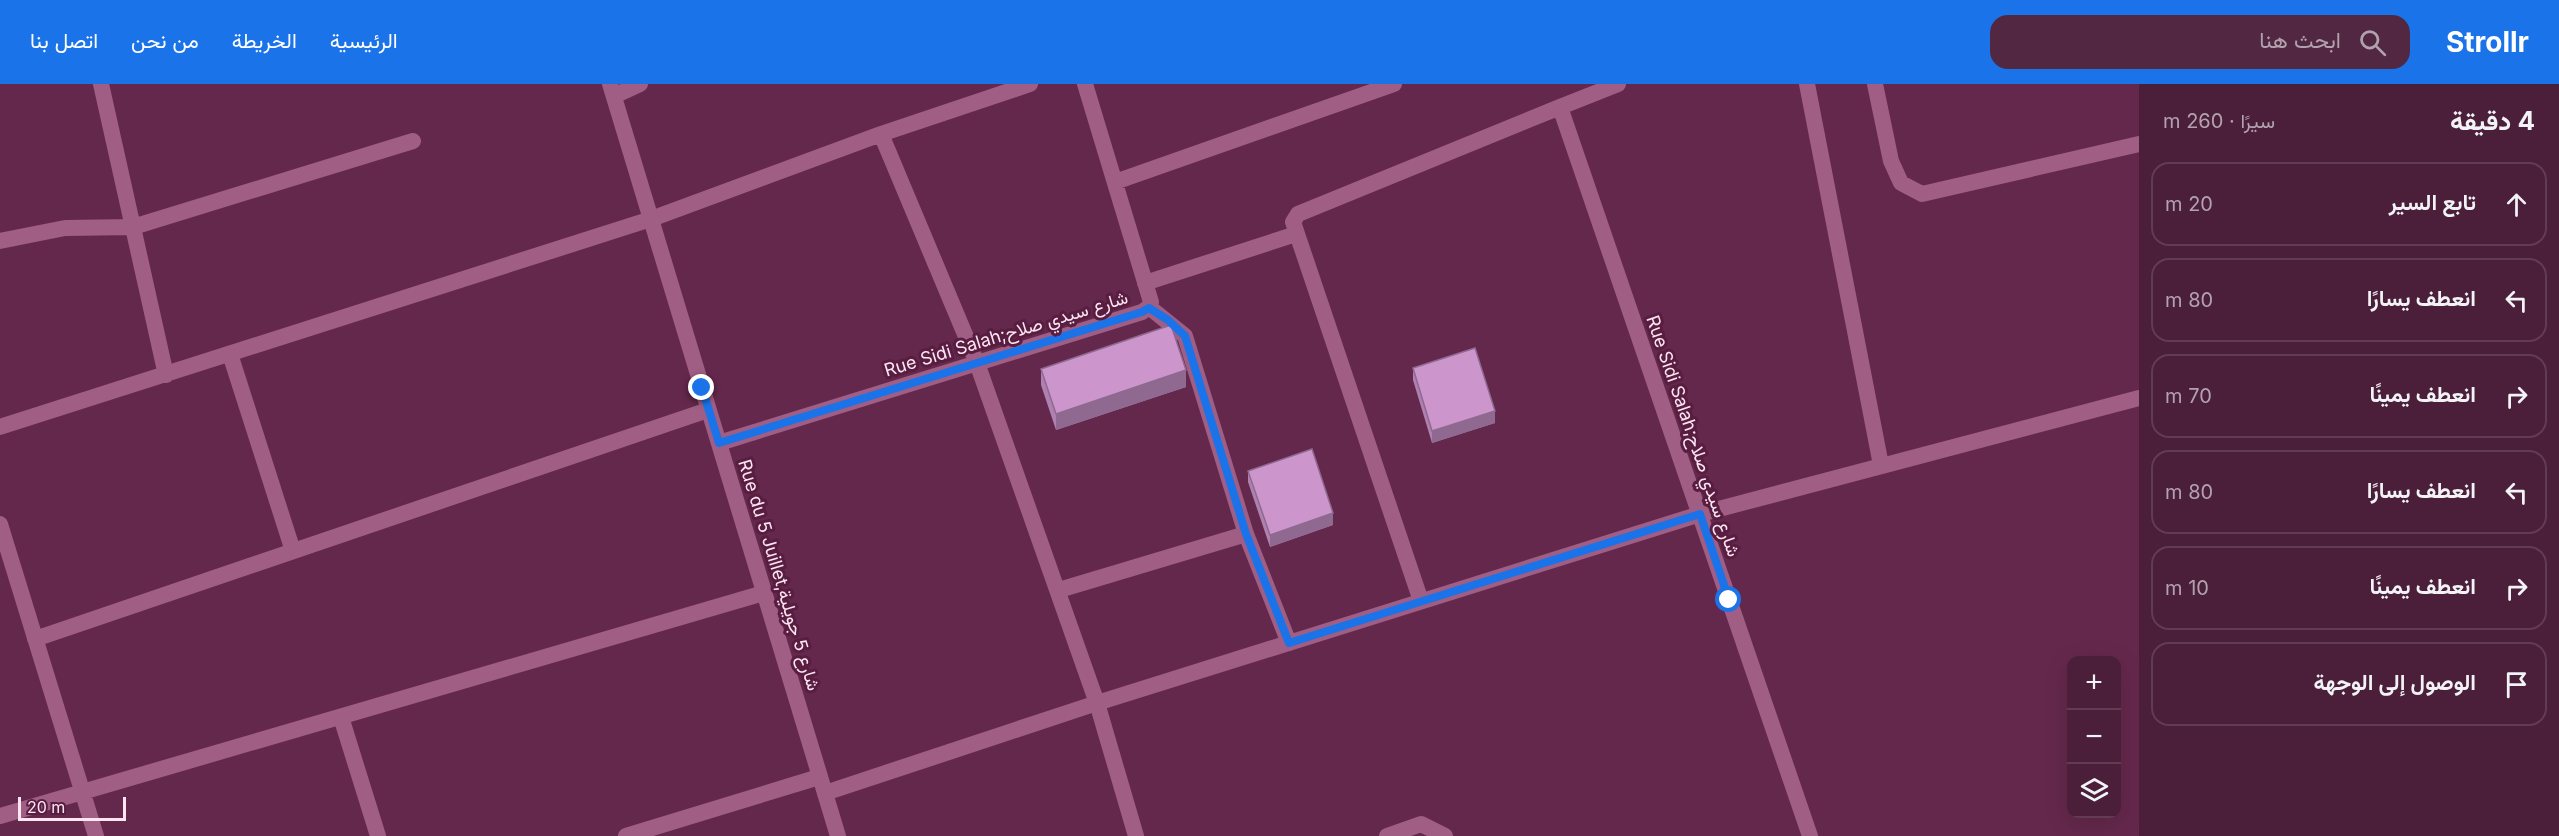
<!DOCTYPE html>
<html lang="ar">
<head>
<meta charset="utf-8">
<style>
	:root { --surface:#4b1e39; --page:#522741; --text:#f1f3f6; --muted:#b2a2ae; --line:#623c53; --accent:#1a73e8 }
	body { margin:0; font-family:Inter,Vazirmatn,sans-serif; background:var(--page); color:var(--text); direction:rtl }
	.controls { position:absolute; right:18px; bottom:18px; display:grid; overflow:hidden; border-radius:12px; box-shadow:0 6px 24px #0002 }
	.controls button { width:54px; height:54px; display:grid; place-items:center; padding:0; border:0; border-bottom:2px solid var(--line); background:var(--surface); color:var(--text); font:30px sans-serif }
	.scale { position:absolute; left:18px; bottom:15px; width:108px; box-sizing:border-box; padding-left:6px; border:3px solid #fde6f2; border-top:0; font-size:16px; line-height:21px; white-space:nowrap; color:#fde6f2; -webkit-text-stroke:4px #581d41; paint-order:stroke }
	.stop { position:absolute; width:18px; height:18px; margin:-14px; border:4px solid #1a73e8; border-radius:50%; background:#fff }
	.stop.end { background:#1a73e8; border-color:#fff; box-shadow:0 2px 6px #0008 }
	.list { margin:0; padding:0; list-style:none }
	h2 { display:flex; justify-content:space-between; align-items:center; height:78px; margin:0; padding:0 24px; font-size:26px }
	h2 small { font-size:20px; font-weight:400; color:var(--muted) }
	.list li { display:grid; grid-template-columns:39px 1fr auto; gap:18px; align-items:center; box-sizing:border-box; height:84px; margin:0 12px 12px; padding:0 12px; border:2px solid var(--line); border-radius:18px }
	.list b { display:block; font-size:22px; white-space:nowrap }
	.list em { font-size:20px; font-style:normal; color:var(--muted) }
	.icon { flex:none; width:33px; height:33px; fill:none; stroke:currentColor; stroke-width:2; stroke-linecap:round; stroke-linejoin:round }
	.map { position:relative; flex:none; width:2139px; height:752px; overflow:hidden; direction:ltr }
	header { display:flex; align-items:center; gap:36px; box-sizing:border-box; height:84px; padding:0 30px; background:var(--accent); color:#fff }
	header strong { font-size:28px }
	nav { display:flex; gap:33px; margin-inline-start:auto; font-size:21px }
	.search { width:420px; height:54px; background:var(--page); display:flex; align-items:center; gap:15px; box-sizing:border-box; padding:0 21px; border-radius:18px; color:var(--muted); font-size:22px }
	main { display:flex }
	aside { flex:1; background:var(--surface) }
	.map>svg:first-child { display:block }
	.lines { fill:none; stroke-linecap:round; stroke-linejoin:round }
	.minor { stroke:#a05e84; stroke-width:16 }
	.tertiary { stroke:#a05e84; stroke-width:16 }
	.wall { fill:#af81b0 }
	.shaded-wall { fill:#8f6990 }
	.building { fill:#cc96cd; stroke:#8f6990; stroke-width:1.5 }
	.route { stroke:#1a73e8; stroke-width:8 }
	.labels { text-anchor:middle; stroke-width:6; stroke-linejoin:round; paint-order:stroke }
	.street-label { font-size:18px; fill:#fde6f2; stroke:#581d41 }
</style>
</head>
<body>
<header>
<strong>Strollr</strong>
<div class="search"><svg class="icon" aria-label="search" viewBox="0 0 24 24"><circle cx="10" cy="10" r="6"/><path d="M15 15l6 6"/></svg>ابحث هنا</div>
<nav><a>الرئيسية</a><a>الخريطة</a><a>من نحن</a><a>اتصل بنا</a></nav>
</header>
<main>
<aside>
<h2>4 دقيقة<small>سيرًا · 260 m</small></h2>
<ul class="list">
<li><svg class="icon" aria-label="ahead" viewBox="0 0 24 24"><path d="M12 20V5M6 11l6-6 6 6"/></svg><div><b>تابع السير</b></div><em>20 m</em></li>
<li><svg class="icon" aria-label="left" viewBox="0 0 24 24"><path d="M17 20v-9H6M10 6l-5 5 5 5"/></svg><div><b>انعطف يسارًا</b></div><em>80 m</em></li>
<li><svg class="icon" aria-label="right" viewBox="0 0 24 24"><path d="M7 20v-9h11M14 6l5 5-5 5"/></svg><div><b>انعطف يمينًا</b></div><em>70 m</em></li>
<li><svg class="icon" aria-label="left" viewBox="0 0 24 24"><path d="M17 20v-9H6M10 6l-5 5 5 5"/></svg><div><b>انعطف يسارًا</b></div><em>80 m</em></li>
<li><svg class="icon" aria-label="right" viewBox="0 0 24 24"><path d="M7 20v-9h11M14 6l5 5-5 5"/></svg><div><b>انعطف يمينًا</b></div><em>10 m</em></li>
<li><svg class="icon" aria-label="arrive" viewBox="0 0 24 24"><path d="M6 21V4h12l-3 4 3 4H6"/></svg><div><b>الوصول إلى الوجهة</b></div></li>
</ul>
</aside>
<div class="map">
<svg width="2139" height="752" viewBox="0 0 2139 752">
	<rect width="100%" height="100%" fill="#64284c"/>
	<g class="lines">
		<path class="minor" d="M101,0L166,291
			M1618,0L1560,23L1810,752
			M1807,0L1881,381
			M1875,0L1891,77L1901,99L1922,110L2139,60
			M614,12L640,0
			M881,50L1030,0
			M1115,98L1394,0
			M0,157L65,144L133,143L413,57
			M1145,199L1296,150
			M1149,223L1185,252L1246,450L1289,559
			M230,270L293,467
			M0,343L651,135L881,50L977,279L1097,619L1136,752
			M719,359L1142,228L1149,223L1151,218L1085,0
			M0,440L96,752
			M1059,506L1246,450
			M1421,517L1293,138L1298,130L1560,23
			M35,555L708,326
			M341,633L378,752
			M825,709L1097,619L1700,430L2139,314
			M0,732L764,509
			M626,752L819,693
			M1387,752L1421,740L1445,752"/>
		<path class="tertiary" d="M610,0L838,752"/>
	</g>
	<path class="wall" d="M1413,284L1495,339L1432,359L1413,296Z
		M1041,285L1186,303L1056,346L1041,301Z
		M1248,387L1333,441L1270,463L1248,398Z"/>
	<path class="shaded-wall" d="M1186,286V303L1056,346V330Z
		M1495,327V339L1432,359V347Z
		M1333,429V441L1270,463V451Z"/>
	<path class="building" d="M1171,241L1186,286L1056,330L1041,285Z
		M1475,264L1495,327L1432,347L1413,284Z
		M1312,365L1333,429L1270,451L1248,387Z"/>
	<g class="lines">
		<path class="route" d="M702,304L719,359L1142,228L1149,224L1168,236L1185,252L1246,450L1289,559L1700,430L1729,516"/>
	</g>
	<g class="labels">
		<g class="street-label">
			<text transform="translate(1006 250) rotate(-17)" y="6">Rue Sidi Salah;شارع سيدي صلاح</text>
			<text transform="translate(1693 352) rotate(71)" y="6">Rue Sidi Salah;شارع سيدي صلاح</text>
			<text transform="translate(779 491) rotate(73)" y="6">Rue du 5 Juillet,شارع 5 جويلية</text>
		</g>
	</g>
</svg>
<div class="controls">
<button>+</button>
<button>−</button>
<button><svg class="icon" aria-label="layers" viewBox="0 0 24 24"><path d="M12 4l9 5-9 5-9-5zM3 14l9 5 9-5"/></svg></button>
</div>
<div class="scale">20 m</div>
<div class="stop" style="left:1729px;top:516px"></div>
<div class="stop end" style="left:702px;top:304px"></div>
</div>
</main>
</body>
</html>
